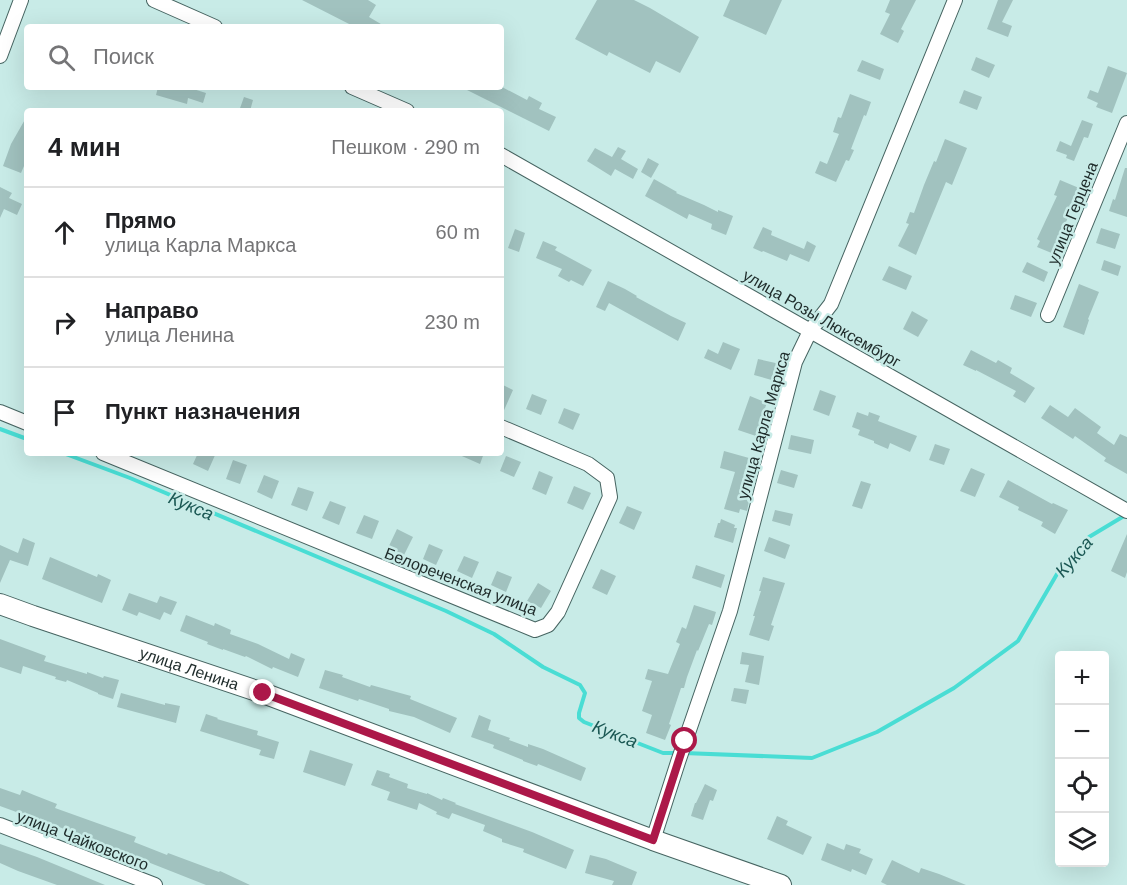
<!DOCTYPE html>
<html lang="ru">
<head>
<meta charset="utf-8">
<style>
	:root { --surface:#fff; --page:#f6f6f6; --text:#202124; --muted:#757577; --line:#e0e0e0 }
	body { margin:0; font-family:Arial,sans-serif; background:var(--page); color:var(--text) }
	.controls { position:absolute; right:18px; bottom:18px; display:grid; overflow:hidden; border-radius:6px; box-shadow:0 6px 24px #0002 }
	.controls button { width:54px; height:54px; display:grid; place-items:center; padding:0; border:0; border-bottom:2px solid var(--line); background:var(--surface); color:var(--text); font:30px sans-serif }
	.stop { position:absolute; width:18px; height:18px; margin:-14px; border:4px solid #ac1849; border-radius:50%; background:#fff }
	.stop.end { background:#ac1849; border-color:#fff; box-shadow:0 2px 6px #0008 }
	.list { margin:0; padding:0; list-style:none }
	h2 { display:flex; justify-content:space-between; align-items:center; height:78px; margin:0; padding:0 24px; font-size:26px }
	h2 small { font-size:20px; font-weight:400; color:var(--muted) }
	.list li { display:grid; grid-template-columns:39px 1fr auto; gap:18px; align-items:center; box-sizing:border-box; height:90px; padding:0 24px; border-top:2px solid var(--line) }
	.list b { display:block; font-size:22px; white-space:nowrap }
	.list p { margin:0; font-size:20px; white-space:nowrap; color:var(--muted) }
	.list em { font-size:20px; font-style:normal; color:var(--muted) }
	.icon { flex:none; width:33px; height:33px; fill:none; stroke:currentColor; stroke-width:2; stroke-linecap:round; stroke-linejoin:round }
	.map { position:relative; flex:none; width:1127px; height:885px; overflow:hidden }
	.search { position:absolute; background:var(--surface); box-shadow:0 6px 24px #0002; left:24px; top:24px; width:480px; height:66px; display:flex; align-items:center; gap:15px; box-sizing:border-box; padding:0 21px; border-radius:6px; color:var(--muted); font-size:22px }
	.panel { position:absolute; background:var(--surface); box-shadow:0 6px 24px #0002; left:24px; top:108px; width:480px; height:348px; border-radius:6px }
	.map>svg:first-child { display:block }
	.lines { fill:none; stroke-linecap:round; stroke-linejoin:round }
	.stream { stroke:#49ddd4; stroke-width:4 }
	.building { fill:#a1c2bf }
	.street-casing { stroke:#466461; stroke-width:16 }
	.secondary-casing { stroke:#466461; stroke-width:22 }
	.street { stroke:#fff; stroke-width:14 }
	.secondary { stroke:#fff; stroke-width:20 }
	.route { stroke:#ac1849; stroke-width:8 }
	.labels { text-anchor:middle; stroke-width:5; stroke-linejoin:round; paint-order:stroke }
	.street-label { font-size:16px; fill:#1e2b2a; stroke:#c8ebe7 }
	.water-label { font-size:18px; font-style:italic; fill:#1b5854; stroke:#c8ebe7 }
</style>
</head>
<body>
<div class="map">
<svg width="1127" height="885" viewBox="0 0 1127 885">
	<rect width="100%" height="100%" fill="#c8ebe7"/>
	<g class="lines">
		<path class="stream" d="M0,429L27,439
			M63,453L130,478L446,611L494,634L543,667L580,685L585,693L579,713V718L584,722L663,753H676
			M684,753L812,758L877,732L954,688L1018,641L1057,574L1089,537L1124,516"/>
	</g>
	<path class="building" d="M302,0H368L376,5L369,17L386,27H355Z
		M597,0H634L650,8L699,37L680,73L656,61L650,73L609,52L607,56L575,39Z
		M730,0H782L766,35L723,16Z
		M890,0H916L901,29L904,31L898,43L880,34L890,14L885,12Z
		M998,0H1013L1002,22L1012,26L1008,37L987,29Z
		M976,57L995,65L989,78L971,70Z
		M862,60L884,69L880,80L857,71Z
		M1108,66L1127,73L1112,113L1096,107L1098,103L1087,98L1090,90L1098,93Z
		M158,87H187L206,93L203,103L188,98L187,104L156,95Z
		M461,87H502L527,100L529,96L542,103L539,109L556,117L549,131Z
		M964,90L982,97L977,110L959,103Z
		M850,94L871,102L866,116L864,115L851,149L854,150L849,161L846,160L836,182L815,173L820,161L827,164L839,134L833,132L838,117L841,118Z
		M244,97L253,100L250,111H239Z
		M27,116V159L21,173L3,166L11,144Z
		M1082,120L1093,124L1088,138L1084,137L1074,161L1066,158L1067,155L1056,151L1060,141L1071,146Z
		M945,139L967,148L952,185L946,182L916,255L898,246L909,224L906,223L910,212L914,213L924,185L934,161L936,162Z
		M618,147L626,151L621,159L638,169L633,179L615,169L611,176L587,161L595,148L612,157Z
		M648,158L659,164L651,178L641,172Z
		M1125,168H1127V217L1109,211L1113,199L1115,200Z
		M654,179L677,192L676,193L704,205L718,212V210L733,216L726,235L711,229L712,224L689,214L687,219L645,196Z
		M1060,180L1079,188L1054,254L1037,247L1040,241L1037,239L1057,196L1054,195Z
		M0,187L12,193L9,198L22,204L17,215L4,209L0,218Z
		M763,227L772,231L771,235L804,249L807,241L816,246L809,262L790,254L787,261L763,251L762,252L753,248Z
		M1101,228L1120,234L1115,249L1096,243Z
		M515,229L525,233L519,252L508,248Z
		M543,241L557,247L555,250L592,270L583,286L571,280L569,282L558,276L562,269L536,258Z
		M1104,260L1121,266L1118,276L1101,270Z
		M1027,262L1048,272L1044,282L1022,272Z
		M889,266L912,276L906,290L882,280Z
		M608,281L625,289L637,296L636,297L671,316L686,323L678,341L609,303L605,311L596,307Z
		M1079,284L1099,292L1088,319L1089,320L1084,335L1063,327Z
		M1015,295L1037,303L1031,317L1010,309Z
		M912,311L928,320L918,337L903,329Z
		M723,342L740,349L731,370L704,358L708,349L718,354Z
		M971,350L996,363L998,360L1012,368L1010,373L1035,388L1025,403L1013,396L1016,391L976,370V371L963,365Z
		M758,359L780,364L775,381L754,375Z
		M501,384L513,390L501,417Z
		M820,390L836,396L829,416L813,410Z
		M532,394L547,400L541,415L526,409Z
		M750,396L767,403L760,421L762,422L756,436L738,430Z
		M1050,405L1068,417L1075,408L1101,427L1097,433L1114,445L1120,434L1127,437V474L1104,461L1106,458L1075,436L1073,439L1041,418Z
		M564,408L580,414L573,430L558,423Z
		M857,412L868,416L869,412L880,416L878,421L917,436L910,452L890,443L888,449L874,443V441L858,435L860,430L852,427Z
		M791,435L814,440L811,454L788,449Z
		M935,444L950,449L944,465L929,460Z
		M724,451L749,458L743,479L753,482L747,501H749L747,511L740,509L739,513L724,509L735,472L720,468Z
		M198,453H216L208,471L193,464Z
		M455,453H484L480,464Z
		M506,456L521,462L514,477L500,471Z
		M233,460L247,465L240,484L226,479Z
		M971,468L985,474L975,497L960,491Z
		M781,470L798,475L794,488L777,483Z
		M539,471L553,477L546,495L532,489Z
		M264,475L279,481L272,499L257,492Z
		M1008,480L1052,504L1053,503L1068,510L1055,534L1041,526L1043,522L1018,510L1019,507L999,497Z
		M861,481L871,484L862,509L852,506Z
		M574,486L591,493L583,510L567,503Z
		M298,487L314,492L307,511L291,505Z
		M330,501L346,507L339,525L322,518Z
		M627,506L642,512L634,530L619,523Z
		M775,510L793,514L790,526L772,521Z
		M364,515L379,521L372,539L356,533Z
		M721,519L735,525L734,528H737L733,543L714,537L718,523H720Z
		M397,529L413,537L404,555L388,548Z
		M1127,534V572L1125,578L1111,571Z
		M769,537L790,545L785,559L764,551Z
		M23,538L35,543L28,566L10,560L0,583V545L18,553Z
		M429,544L443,550L436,565L423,559Z
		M464,556L479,562L472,578L457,571Z
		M50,557L97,577L98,574L111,580L102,603L42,579Z
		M696,565L725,575L721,588L692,578Z
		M601,569L616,576L607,595L592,588Z
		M497,571L512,577L506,592L491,585Z
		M763,577L785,583L771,625L774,626L769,641L749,635L755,616H753L761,591H759Z
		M538,583L551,591L541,608L527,601Z
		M129,593L157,603L160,596L177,602L171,615L164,612L160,620L139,612L137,616L122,610Z
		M694,605L716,612L712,625L709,624L698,651L697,650L687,677L684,688H681L669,724L671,725L665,740L646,733L652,715L642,711L652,681L645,679L648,669L668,674L680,644L676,642L682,627L686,629Z
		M186,615L214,626L215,623L231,630L230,634L258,644L289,659L291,653L305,659L298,677L273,667L272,669L246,656L245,657L223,649V650L207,644L208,642L180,631Z
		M0,639L46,656L44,661L87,674V672L103,678L104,676L119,680L113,699L98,694V693L67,680L66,682L55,679L56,677L23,666L21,674L0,667Z
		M742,652L764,656L759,685L745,682L749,665L740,664Z
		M325,670L343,675L342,677L370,687L371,685L411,696L410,699L457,718L450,733L414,717L389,711V709L359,699L358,701L319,688Z
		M734,688L749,690L746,704L731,701Z
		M121,693L165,705V703L180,706L176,723L117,707Z
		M206,714L218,718L217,719L258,731L257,735L279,742L274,759L259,755L261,750L200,731Z
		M479,715L491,720L488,730L510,738L509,740L528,747V744L543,749L586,768L581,781L538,764L537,766L523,761V760L493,748L494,745L471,737Z
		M310,750L353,764L345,786L303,772Z
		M377,770L390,774L389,777L408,784L407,788L427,794V793L442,800L443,798L456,803L455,804L532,832L574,850L566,869L523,852L524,849L502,842V839L483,831L485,825L452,813L449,819L436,814L437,812L419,803L417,810L387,800L390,792L371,785Z
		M705,784L717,790L713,801L710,800L703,820L691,816L695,803H696Z
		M0,788L20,795L22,790L34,795L57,804L55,808L136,837L134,842L167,855L168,853L219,872L220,871L250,885H206L49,823V824L0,806Z
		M777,816L788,821L786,825L812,837L803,855L767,839Z
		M827,843L844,850L846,844L861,849L859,853L873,859L866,875L852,869L851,872L821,860Z
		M0,844L37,857L105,885H57L18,871L0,863Z
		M590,855L606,859L637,872L632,885H612L614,881L585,873Z
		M892,860L919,873L921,868L939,874L966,885H887L881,882Z"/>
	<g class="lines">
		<defs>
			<path id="street" d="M154,0L215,27
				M0,56L21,0
				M352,87L407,111
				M501,155L1127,511
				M1048,315L1127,123
				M0,412L27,423
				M103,453L535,630L548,625L558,612L610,497L607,478L588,464L501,427
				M0,825L155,885
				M653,840L678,762L730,611L795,362L810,331L831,304L955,0"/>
			<g id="secondary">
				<path id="s1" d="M0,604L33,616L263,693L653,840L781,885"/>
			</g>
		</defs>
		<use href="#street" class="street-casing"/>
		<use href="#secondary" class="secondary-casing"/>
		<use href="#street" class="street"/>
		<use href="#secondary" class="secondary"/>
	</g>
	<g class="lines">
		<path class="route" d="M263,693L653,840L685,741"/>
	</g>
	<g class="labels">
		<g class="street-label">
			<text transform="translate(1072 213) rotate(-68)" y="6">улица Герцена</text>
			<text transform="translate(822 318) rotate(30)" y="6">улица Розы Люксембург</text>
			<text transform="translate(763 425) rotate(-74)" y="6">улица Карла Маркса</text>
			<text transform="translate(461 581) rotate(21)" y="6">Белореченская улица</text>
			<text dy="6" stroke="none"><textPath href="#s1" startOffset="200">улица Ленина</textPath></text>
			<text transform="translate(83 840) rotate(21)" y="6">улица Чайковского</text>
		</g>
		<g class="water-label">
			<text transform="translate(191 506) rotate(23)" y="6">Кукса</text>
			<text transform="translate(1074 557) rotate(-49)" y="6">Кукса</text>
			<text transform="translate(615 734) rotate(21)" y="6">Кукса</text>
		</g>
	</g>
</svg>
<div class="controls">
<button>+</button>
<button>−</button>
<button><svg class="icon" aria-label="locate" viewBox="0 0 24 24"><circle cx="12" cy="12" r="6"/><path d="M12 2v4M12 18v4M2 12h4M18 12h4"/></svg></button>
<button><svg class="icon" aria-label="layers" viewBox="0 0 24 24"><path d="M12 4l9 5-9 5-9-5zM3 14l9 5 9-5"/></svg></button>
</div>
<div class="stop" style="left:685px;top:741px"></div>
<div class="stop end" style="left:263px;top:693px"></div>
<div class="search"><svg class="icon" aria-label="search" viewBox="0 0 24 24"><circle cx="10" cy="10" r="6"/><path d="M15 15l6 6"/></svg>Поиск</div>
<section class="panel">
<h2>4 мин<small>Пешком · 290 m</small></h2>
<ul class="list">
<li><svg class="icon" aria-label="ahead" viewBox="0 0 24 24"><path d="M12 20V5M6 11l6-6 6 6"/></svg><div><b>Прямо</b><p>улица Карла Маркса</p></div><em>60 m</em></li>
<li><svg class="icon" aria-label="right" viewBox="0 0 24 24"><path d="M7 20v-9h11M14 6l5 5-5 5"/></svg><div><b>Направо</b><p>улица Ленина</p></div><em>230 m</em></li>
<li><svg class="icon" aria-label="arrive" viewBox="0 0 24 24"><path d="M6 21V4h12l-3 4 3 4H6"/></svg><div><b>Пункт назначения</b></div></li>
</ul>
</section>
</div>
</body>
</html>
